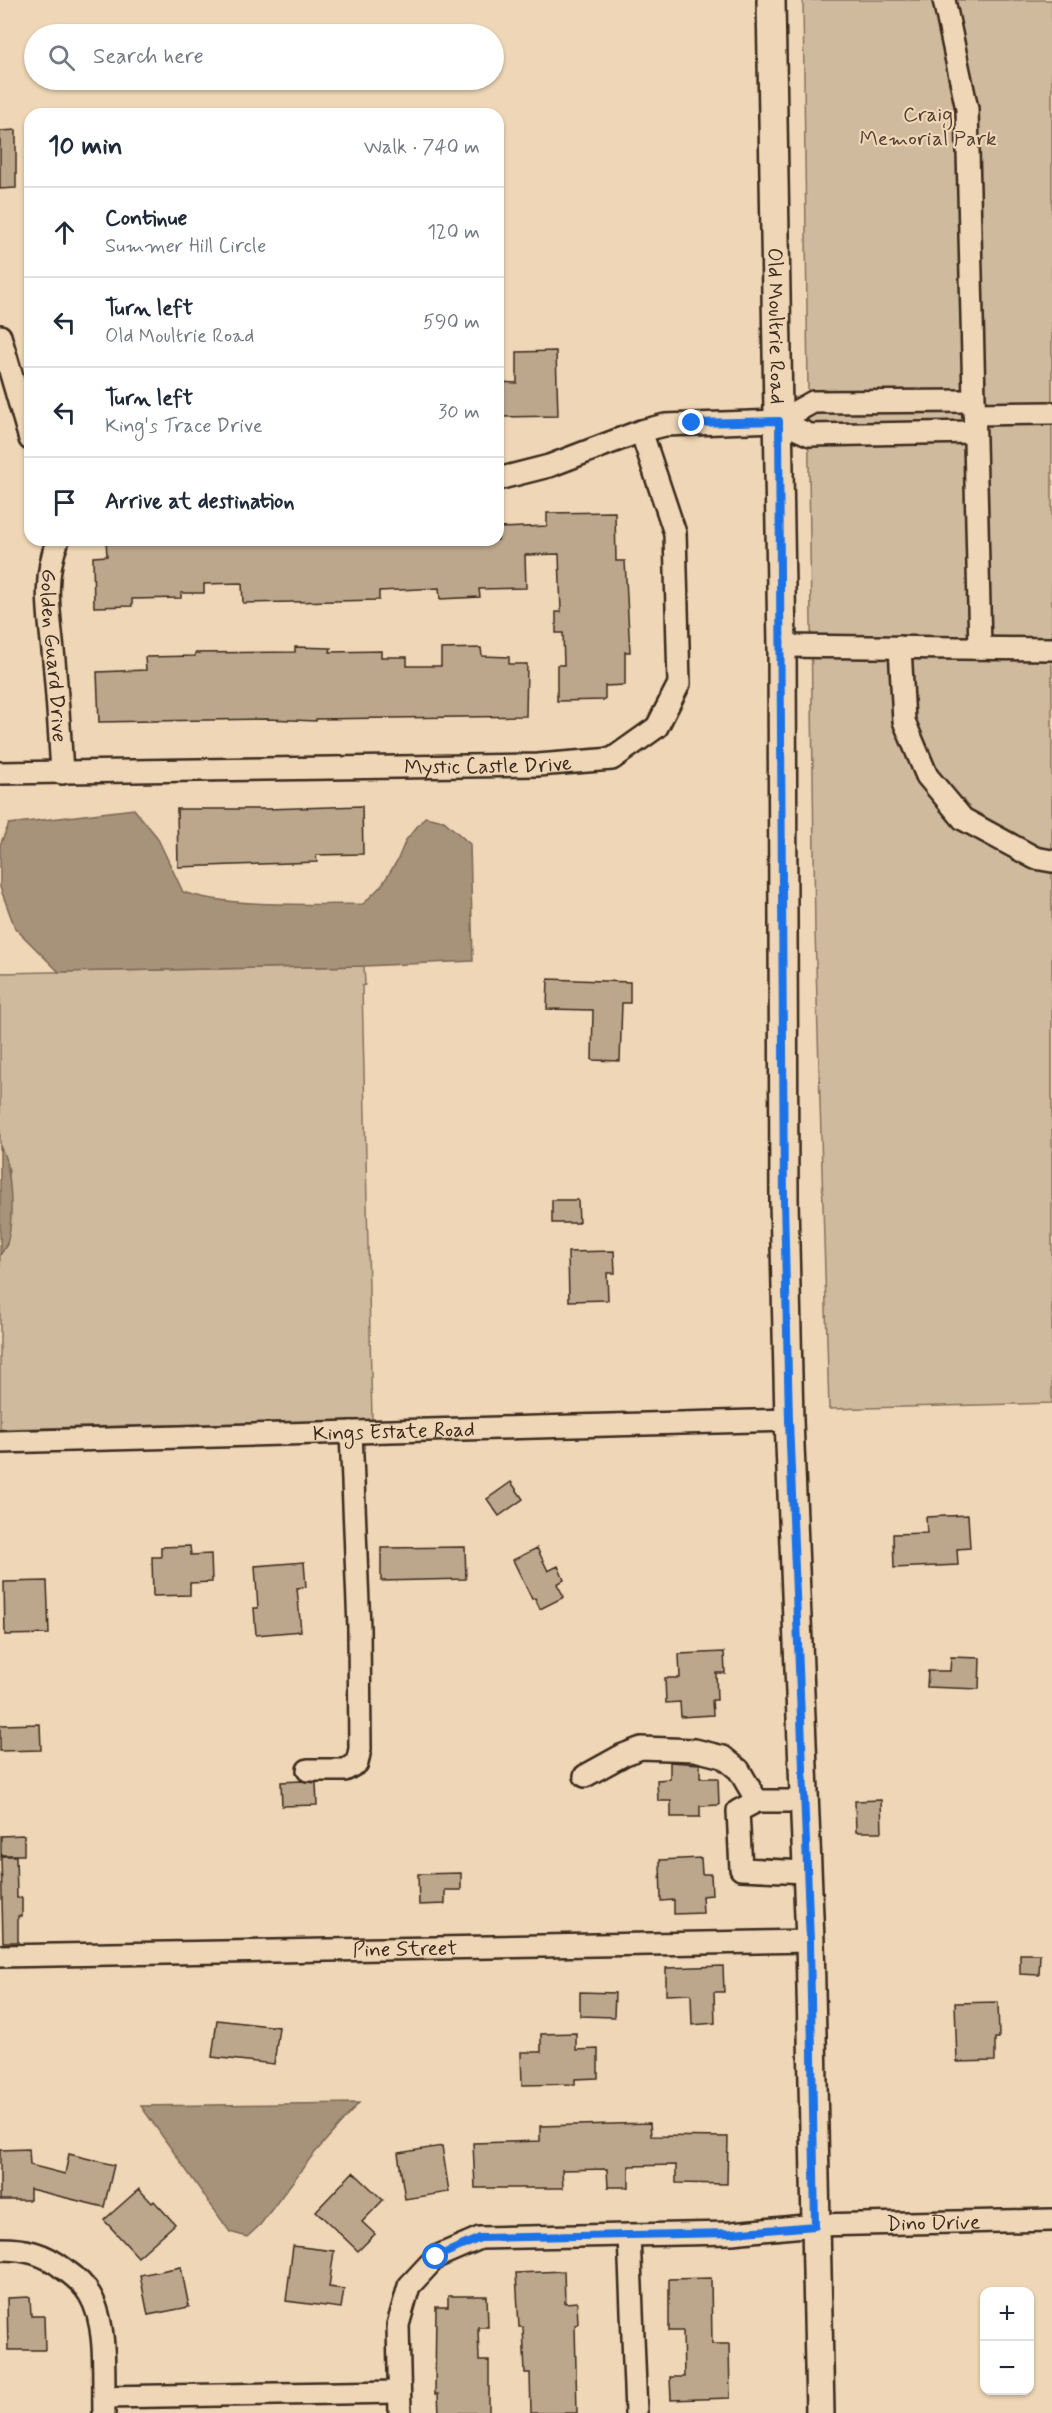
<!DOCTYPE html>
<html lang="en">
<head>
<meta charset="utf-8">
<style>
	:root { --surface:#fff; --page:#f2f2f3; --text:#1f2937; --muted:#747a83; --line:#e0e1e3 }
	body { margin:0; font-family:Mynerve,sans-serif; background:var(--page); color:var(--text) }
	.controls { position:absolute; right:18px; bottom:18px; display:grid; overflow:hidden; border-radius:12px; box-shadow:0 2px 4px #0004 }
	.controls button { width:54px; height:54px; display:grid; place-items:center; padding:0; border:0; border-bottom:2px solid var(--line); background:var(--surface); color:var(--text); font:30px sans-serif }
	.stop { position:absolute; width:18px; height:18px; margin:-14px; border:4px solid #1a73e8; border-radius:50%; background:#fff }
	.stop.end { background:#1a73e8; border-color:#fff; box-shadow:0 2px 6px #0008 }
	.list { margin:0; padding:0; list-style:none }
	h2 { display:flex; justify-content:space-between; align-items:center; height:78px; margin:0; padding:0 24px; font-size:26px }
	h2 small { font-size:20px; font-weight:400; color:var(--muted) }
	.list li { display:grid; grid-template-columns:39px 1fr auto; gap:18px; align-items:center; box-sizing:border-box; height:90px; padding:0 24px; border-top:2px solid var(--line) }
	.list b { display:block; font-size:22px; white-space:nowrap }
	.list p { margin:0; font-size:20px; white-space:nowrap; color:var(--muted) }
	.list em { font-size:20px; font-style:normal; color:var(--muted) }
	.icon { flex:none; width:33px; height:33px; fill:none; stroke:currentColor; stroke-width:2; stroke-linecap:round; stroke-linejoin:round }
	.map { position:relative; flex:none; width:1052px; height:2413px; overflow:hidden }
	.search { position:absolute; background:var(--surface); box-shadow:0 2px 4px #0004; left:24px; top:24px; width:480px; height:66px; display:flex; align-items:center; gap:15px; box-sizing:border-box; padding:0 21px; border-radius:33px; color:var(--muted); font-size:22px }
	.panel { position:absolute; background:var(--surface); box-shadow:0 2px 4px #0004; left:24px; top:108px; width:480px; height:438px; border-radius:18px }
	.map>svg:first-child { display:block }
	.green { fill:#d0ba9d; stroke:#86725e; stroke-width:1.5 }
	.water { fill:#a7927a; stroke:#7c6855; stroke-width:1.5 }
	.building { fill:#bca68c; stroke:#3b2a1e; stroke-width:1.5 }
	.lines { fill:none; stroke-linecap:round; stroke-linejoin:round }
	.minor-casing { stroke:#3b2a1e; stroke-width:26 }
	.major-casing { stroke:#3b2a1e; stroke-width:32 }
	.minor { stroke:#eed6b6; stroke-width:21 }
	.major { stroke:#eed6b6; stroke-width:27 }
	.route { stroke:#1a73e8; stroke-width:8 }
	.labels { text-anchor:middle; stroke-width:4.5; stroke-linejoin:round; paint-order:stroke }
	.park-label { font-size:21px; fill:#514031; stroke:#eed6b6 }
	.street-label { font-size:21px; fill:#3b2a1e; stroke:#eed6b6 }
</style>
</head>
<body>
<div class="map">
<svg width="1052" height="2413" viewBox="0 0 1052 2413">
	<rect width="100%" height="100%" fill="#eed6b6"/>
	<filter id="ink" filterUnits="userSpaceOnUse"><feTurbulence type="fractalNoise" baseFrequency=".0167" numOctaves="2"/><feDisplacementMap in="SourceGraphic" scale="12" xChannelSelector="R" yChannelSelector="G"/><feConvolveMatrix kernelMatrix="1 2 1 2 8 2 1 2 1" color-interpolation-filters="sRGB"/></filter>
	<g filter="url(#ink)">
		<path class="green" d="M803,0H1052V1403L829,1409L815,931Z
			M364,966L365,985L362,986L372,1420L0,1429V1255L7,1244L9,1170L0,1146V973Z"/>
		<path class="water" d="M134,809L157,837L183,892C231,908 311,904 363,904L382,885L397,861L406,840L425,817L444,821L470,844L473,961L364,966L59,972L15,928L0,887V845L9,824Z
			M0,1146C12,1167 14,1220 7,1243C6,1247 2,1251 0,1255Z
			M359,2103L312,2156L260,2225L247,2237L230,2232L141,2106Z"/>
		<path class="building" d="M16,130V188L0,189V131Z
			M556,351L558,416L498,417V382L517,383V352Z
			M615,512L616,561H625L630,652H625V685L605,686V700L557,701V665H564L563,633H556V612H561L559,554L525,555L526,588L479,589L480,597L440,599L439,588L379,591V600L243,603L242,583L204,584V593H181V598L132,599V606L94,607L93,557L107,556L106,540H498V528L547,526V513Z
			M295,647L331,648L330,652L381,651V657H407V666H441V649L481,648L482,656L509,657V664H527L526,716L316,719V721L267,719L99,722L97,672L146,670L145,657L195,656V653L295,652Z
			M362,806L363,854L316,855L317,862L178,867L177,809H266Z
			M548,979L630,982V1003H622L620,1061L592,1060L593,1010L547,1009Z
			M552,1200H578L579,1223H552Z
			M614,1251L615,1273H607L608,1300L569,1301L568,1252Z
			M511,1482L523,1499L499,1516L487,1499Z
			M968,1515L970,1548L957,1549L958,1565L894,1568L893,1534L927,1533L926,1517Z
			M190,1546L191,1555L211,1554L212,1582L190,1583V1595L153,1596L152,1557H161V1547Z
			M465,1547L466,1579L381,1581V1548Z
			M537,1548L548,1571L558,1566L564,1580L557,1584L564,1597L540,1609L535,1598L532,1599L513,1560Z
			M304,1562L306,1587L297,1588L301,1631L256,1635L254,1608H258L255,1566Z
			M47,1581L49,1634L5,1635L4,1582Z
			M724,1652L725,1673H716L717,1700H712L713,1715L681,1717L680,1702L666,1703L665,1678H680L679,1654Z
			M951,1657L980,1658L979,1689L927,1687L928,1671H950Z
			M40,1724L41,1750L0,1751V1725Z
			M670,1762L700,1764V1778H718L719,1805L700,1806V1817H671V1801H658L657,1780L670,1779Z
			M301,1781L316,1783L317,1805L282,1806L281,1782Z
			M881,1800L882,1832H856L855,1801Z
			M24,1835V1855H1V1836Z
			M1,1856H16L17,1898H22V1916H18V1942H3Z
			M701,1858L702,1874H711L712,1895L702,1896L703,1913L674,1914V1900L661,1901L660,1860Z
			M461,1873V1890H445V1904L419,1905L418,1874Z
			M1020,1954H1040L1039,1975L1020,1974Z
			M723,1966L724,1992H714L715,2023L692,2025L691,1994L666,1995V1968Z
			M580,1992L615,1993L614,2017L580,2016Z
			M998,2002L999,2038H995V2061L957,2062L955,2003Z
			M217,2020L279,2027L274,2064L212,2057Z
			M576,2033V2050L598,2049V2078L575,2079V2084L522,2085L521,2052H541V2034Z
			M650,2123L651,2136L728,2137L727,2184L676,2183V2165L629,2166V2187H608L607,2169L562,2170L563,2188H475L473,2143L540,2141V2126Z
			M442,2146L449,2192L405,2199L398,2153Z
			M29,2149L30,2165L65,2174L69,2154L114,2165L104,2207L30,2189V2200H0V2150Z
			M353,2172L383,2200L362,2222L375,2234L358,2251L316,2211Z
			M139,2189L152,2203L154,2201L175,2224L138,2257L104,2220Z
			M293,2246L334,2251L329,2287L344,2289L341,2308L286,2301Z
			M181,2267L189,2307L148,2315L140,2275Z
			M564,2271L565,2303L577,2302L578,2324L575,2325L577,2413H531L530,2373H525L523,2327H519L516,2273Z
			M711,2278L712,2344H729L730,2398L671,2400L670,2377H684L683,2331H669V2279Z
			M448,2296H487L488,2327H478L479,2361H489V2413H439L438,2394H435L436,2307H448Z
			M30,2297L31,2316H44L45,2350H8L7,2298Z"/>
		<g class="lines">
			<defs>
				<g id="minor">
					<path d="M944,0L967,109L980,648"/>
					<path d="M0,336L30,439"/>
					<path d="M974,414L1052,413"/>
					<path d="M779,421L813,402L974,401"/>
					<path d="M498,479L549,466L641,431L665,425L779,421L810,435L974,432"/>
					<path id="s1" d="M58,540C40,583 52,627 55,672C58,706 60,739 62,773"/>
					<path d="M782,646L1052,649"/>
					<path d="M900,647L904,721L927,776L963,819L1035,858L1052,861"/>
					<path id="s2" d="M0,773L538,765L612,759L657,727L679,684L675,533L641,431"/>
					<path id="s3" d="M0,1442L789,1420"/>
					<path d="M308,1770H345L357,1763L360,1749L359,1628L351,1432"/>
					<path d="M585,1776L623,1755L641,1748L695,1750L723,1757L739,1770L757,1801"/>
					<path d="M804,1801H757L738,1811L741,1869L807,1872"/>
					<path id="s4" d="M0,1956L810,1941"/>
					<path d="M629,2235L636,2413"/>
					<path d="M0,2249C25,2249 44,2253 64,2269C74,2276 84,2284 90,2295C108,2325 103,2378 104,2413"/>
					<path d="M104,2397L399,2392"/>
					<path id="s5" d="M400,2413L398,2325L409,2286L436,2257L480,2238L732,2233L815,2225L1052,2220"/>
				</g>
				<g id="major">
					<path id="s6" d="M771,0L782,646L784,1200L789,1420L810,1941L820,2413"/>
				</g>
			</defs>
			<use href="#minor" class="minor-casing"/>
			<use href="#major" class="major-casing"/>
			<use href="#minor" class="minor"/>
			<use href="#major" class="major"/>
		</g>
	</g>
	<g class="lines" filter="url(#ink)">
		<path class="route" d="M436,2257L480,2238L732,2233L815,2226L810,1941L789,1420L784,1200L779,421L692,423"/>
	</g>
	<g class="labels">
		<g class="park-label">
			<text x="928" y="121">Craig<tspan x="928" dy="24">Memorial Park</tspan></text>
		</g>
		<g class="street-label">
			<text dy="7" stroke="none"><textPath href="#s6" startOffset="326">Old Moultrie Road</textPath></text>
			<text dy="7" stroke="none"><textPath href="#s1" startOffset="117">Golden Guard Drive</textPath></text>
			<text dy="7" stroke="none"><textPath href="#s2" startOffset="488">Mystic Castle Drive</textPath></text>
			<text dy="7" stroke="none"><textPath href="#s3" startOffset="394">Kings Estate Road</textPath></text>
			<text dy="7" stroke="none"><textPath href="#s4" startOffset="405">Pine Street</textPath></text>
			<text dy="7" stroke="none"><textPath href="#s5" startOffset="670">Dino Drive</textPath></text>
		</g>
	</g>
</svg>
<div class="controls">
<button>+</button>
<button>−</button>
</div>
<div class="stop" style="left:436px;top:2257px"></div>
<div class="stop end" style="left:692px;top:423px"></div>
<div class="search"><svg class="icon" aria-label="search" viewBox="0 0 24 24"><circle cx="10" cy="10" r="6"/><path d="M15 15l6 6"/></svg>Search here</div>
<section class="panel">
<h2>10 min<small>Walk · 740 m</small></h2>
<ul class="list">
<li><svg class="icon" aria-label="ahead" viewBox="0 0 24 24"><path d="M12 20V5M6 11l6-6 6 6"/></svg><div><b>Continue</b><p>Summer Hill Circle</p></div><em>120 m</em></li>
<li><svg class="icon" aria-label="left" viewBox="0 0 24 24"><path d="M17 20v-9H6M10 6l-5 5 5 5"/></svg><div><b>Turn left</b><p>Old Moultrie Road</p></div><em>590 m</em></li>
<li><svg class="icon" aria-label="left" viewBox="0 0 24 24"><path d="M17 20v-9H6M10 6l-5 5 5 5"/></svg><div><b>Turn left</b><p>King's Trace Drive</p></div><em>30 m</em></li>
<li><svg class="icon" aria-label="arrive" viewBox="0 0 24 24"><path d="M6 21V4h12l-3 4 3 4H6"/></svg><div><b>Arrive at destination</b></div></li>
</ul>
</section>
</div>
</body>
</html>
